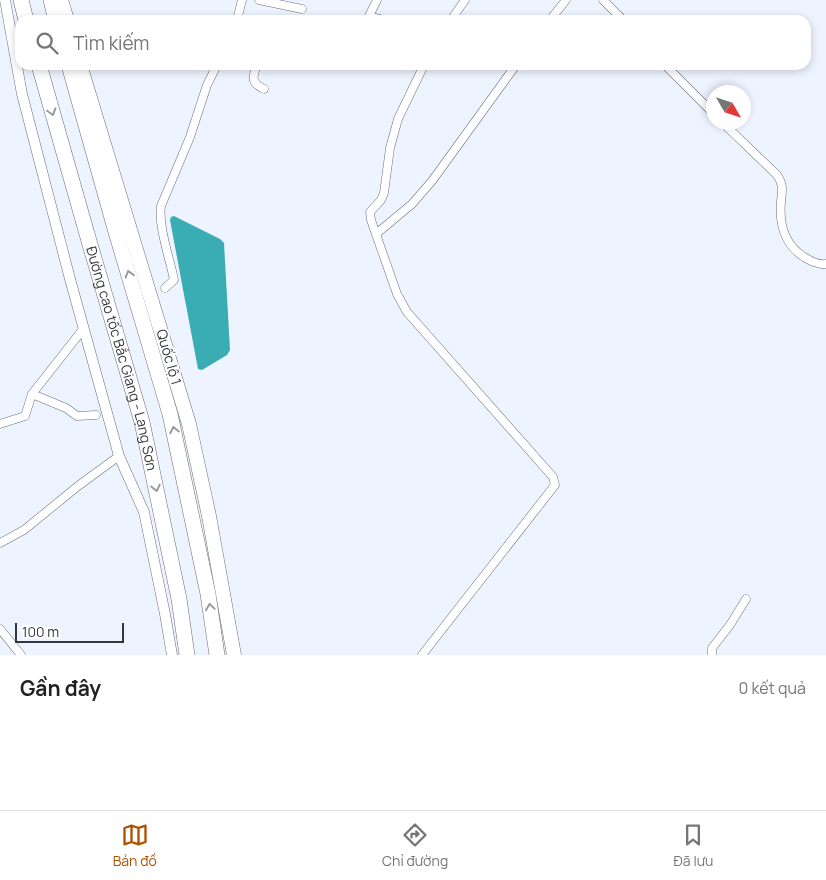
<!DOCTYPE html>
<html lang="vi">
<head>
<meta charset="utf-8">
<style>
	:root { --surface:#fff; --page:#f6f6f6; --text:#222; --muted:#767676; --line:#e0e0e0; --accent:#af5100 }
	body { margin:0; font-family:Manrope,sans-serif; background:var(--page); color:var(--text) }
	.compass { position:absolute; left:706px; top:85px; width:45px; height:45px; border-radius:50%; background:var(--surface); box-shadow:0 2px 8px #0003; rotate:129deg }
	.scale { position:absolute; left:15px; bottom:12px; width:109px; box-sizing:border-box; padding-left:5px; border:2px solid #33363a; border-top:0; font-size:14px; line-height:18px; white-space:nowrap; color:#33363a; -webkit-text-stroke:4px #fff; paint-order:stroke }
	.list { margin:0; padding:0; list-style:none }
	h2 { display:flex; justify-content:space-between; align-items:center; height:65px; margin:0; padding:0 20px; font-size:21px }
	h2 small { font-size:16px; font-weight:400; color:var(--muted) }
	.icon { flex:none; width:28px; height:28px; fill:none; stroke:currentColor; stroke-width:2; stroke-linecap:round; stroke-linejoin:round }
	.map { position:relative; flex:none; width:826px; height:655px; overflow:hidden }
	.search { position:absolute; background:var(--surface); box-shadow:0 2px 8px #0003; left:15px; right:15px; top:15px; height:55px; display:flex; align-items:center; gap:12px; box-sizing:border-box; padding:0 18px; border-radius:15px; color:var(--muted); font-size:19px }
	.sheet { height:155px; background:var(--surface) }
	nav { display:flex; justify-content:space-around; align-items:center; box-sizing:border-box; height:70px; border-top:1px solid var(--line); background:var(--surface); font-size:14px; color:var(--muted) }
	nav a { display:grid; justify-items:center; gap:2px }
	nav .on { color:var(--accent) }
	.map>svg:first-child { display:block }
	.water { fill:#3aacb3 }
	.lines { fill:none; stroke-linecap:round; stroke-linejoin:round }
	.minor-casing { stroke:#686e79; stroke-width:9 }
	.tertiary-casing { stroke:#686e79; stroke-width:11 }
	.trunk-casing { stroke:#686e79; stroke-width:15 }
	.motorway-casing { stroke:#686e79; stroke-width:16 }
	.minor { stroke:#fff; stroke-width:8 }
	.tertiary { stroke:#fff; stroke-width:10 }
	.trunk { stroke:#fff; stroke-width:14 }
	.motorway { stroke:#fff; stroke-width:15 }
	.oneway { stroke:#999a9c }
	.labels { text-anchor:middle; stroke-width:4; stroke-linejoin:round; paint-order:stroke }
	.street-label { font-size:14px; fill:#33363a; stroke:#fff }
</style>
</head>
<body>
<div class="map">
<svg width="826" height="655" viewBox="0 0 826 655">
	<rect width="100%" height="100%" fill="#eef4ff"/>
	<path class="water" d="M174,216L220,239L224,243L230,350L227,355L202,370L198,369L170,220L171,217Z"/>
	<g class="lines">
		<defs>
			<path id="minor" d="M259,0L302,9
				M603,0L623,20
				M369,16L384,20
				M237,20L242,0
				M367,20L377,0
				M451,20L465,0
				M550,20L566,0
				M257,65C252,78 251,83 264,89
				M665,65L714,114
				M722,122L777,175C784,185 782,191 781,202C779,224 785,245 804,257C811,261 818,265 826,264
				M376,234L412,204L432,181L516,65
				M165,288L174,280C170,259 158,226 161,206L190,137L207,85L217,65
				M32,394L66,408L77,416L96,415
				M0,424L25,416L32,394L84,328
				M0,543L24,530L78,486L119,456
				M0,629L21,655
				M422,655L555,485L553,477L407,312L397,294L371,220L370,212L381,200L384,193L390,148L398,119L424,65
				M712,655V648L730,625L746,599"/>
			<path id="tertiary" d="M5,0L22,94L70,279L119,456L144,512L165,614L172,655"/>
			<path id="trunk" d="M61,0L67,20
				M80,65L189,424L209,516L234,655"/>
			<g id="motorway">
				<path d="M21,0L26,20"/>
				<path d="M51,0L56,20"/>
				<path id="s1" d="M39,65L89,241L142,422L179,599L187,655"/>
				<path d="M69,65L116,232L170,414L208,594L217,655"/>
			</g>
		</defs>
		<use href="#minor" class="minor-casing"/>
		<use href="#tertiary" class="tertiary-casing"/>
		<use href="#trunk" class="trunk-casing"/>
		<use href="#motorway" class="motorway-casing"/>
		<use href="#minor" class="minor"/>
		<use href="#tertiary" class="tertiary"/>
		<use href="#trunk" class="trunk"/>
		<use href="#motorway" class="motorway"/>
	</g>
	<defs><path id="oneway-chevron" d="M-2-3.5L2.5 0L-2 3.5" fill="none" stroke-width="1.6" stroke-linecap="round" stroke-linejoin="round" transform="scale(1.25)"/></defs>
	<g class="oneway">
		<use href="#oneway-chevron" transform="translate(52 112) rotate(74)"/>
		<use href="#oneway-chevron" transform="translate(129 274) rotate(-107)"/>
		<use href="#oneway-chevron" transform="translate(174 430) rotate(-102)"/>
		<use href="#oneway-chevron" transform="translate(156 488) rotate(78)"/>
		<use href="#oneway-chevron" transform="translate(210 607) rotate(-98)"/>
	</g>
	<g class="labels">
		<g class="street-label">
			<text transform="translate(169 357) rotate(74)" y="5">Quốc lộ 1</text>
			<text dy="5" stroke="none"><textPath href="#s1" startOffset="305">Đường cao tốc Bắc Giang - Lạng Sơn</textPath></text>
		</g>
	</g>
</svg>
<svg class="compass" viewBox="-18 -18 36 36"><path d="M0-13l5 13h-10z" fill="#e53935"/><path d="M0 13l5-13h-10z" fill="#767676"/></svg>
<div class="scale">100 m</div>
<div class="search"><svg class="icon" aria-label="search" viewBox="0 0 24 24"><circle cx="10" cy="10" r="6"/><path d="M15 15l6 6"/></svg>Tìm kiếm</div>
</div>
<section class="sheet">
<h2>Gần đây<small>0 kết quả</small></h2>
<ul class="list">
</ul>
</section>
<nav>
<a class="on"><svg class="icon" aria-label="map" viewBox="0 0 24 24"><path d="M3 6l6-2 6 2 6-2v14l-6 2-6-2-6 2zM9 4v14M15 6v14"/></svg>Bản đồ</a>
<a><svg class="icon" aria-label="directions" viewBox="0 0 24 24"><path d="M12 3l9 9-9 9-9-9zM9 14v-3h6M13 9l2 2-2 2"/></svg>Chỉ đường</a>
<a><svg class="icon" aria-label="saved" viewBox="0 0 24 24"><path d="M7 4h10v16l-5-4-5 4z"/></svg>Đã lưu</a>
</nav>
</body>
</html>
